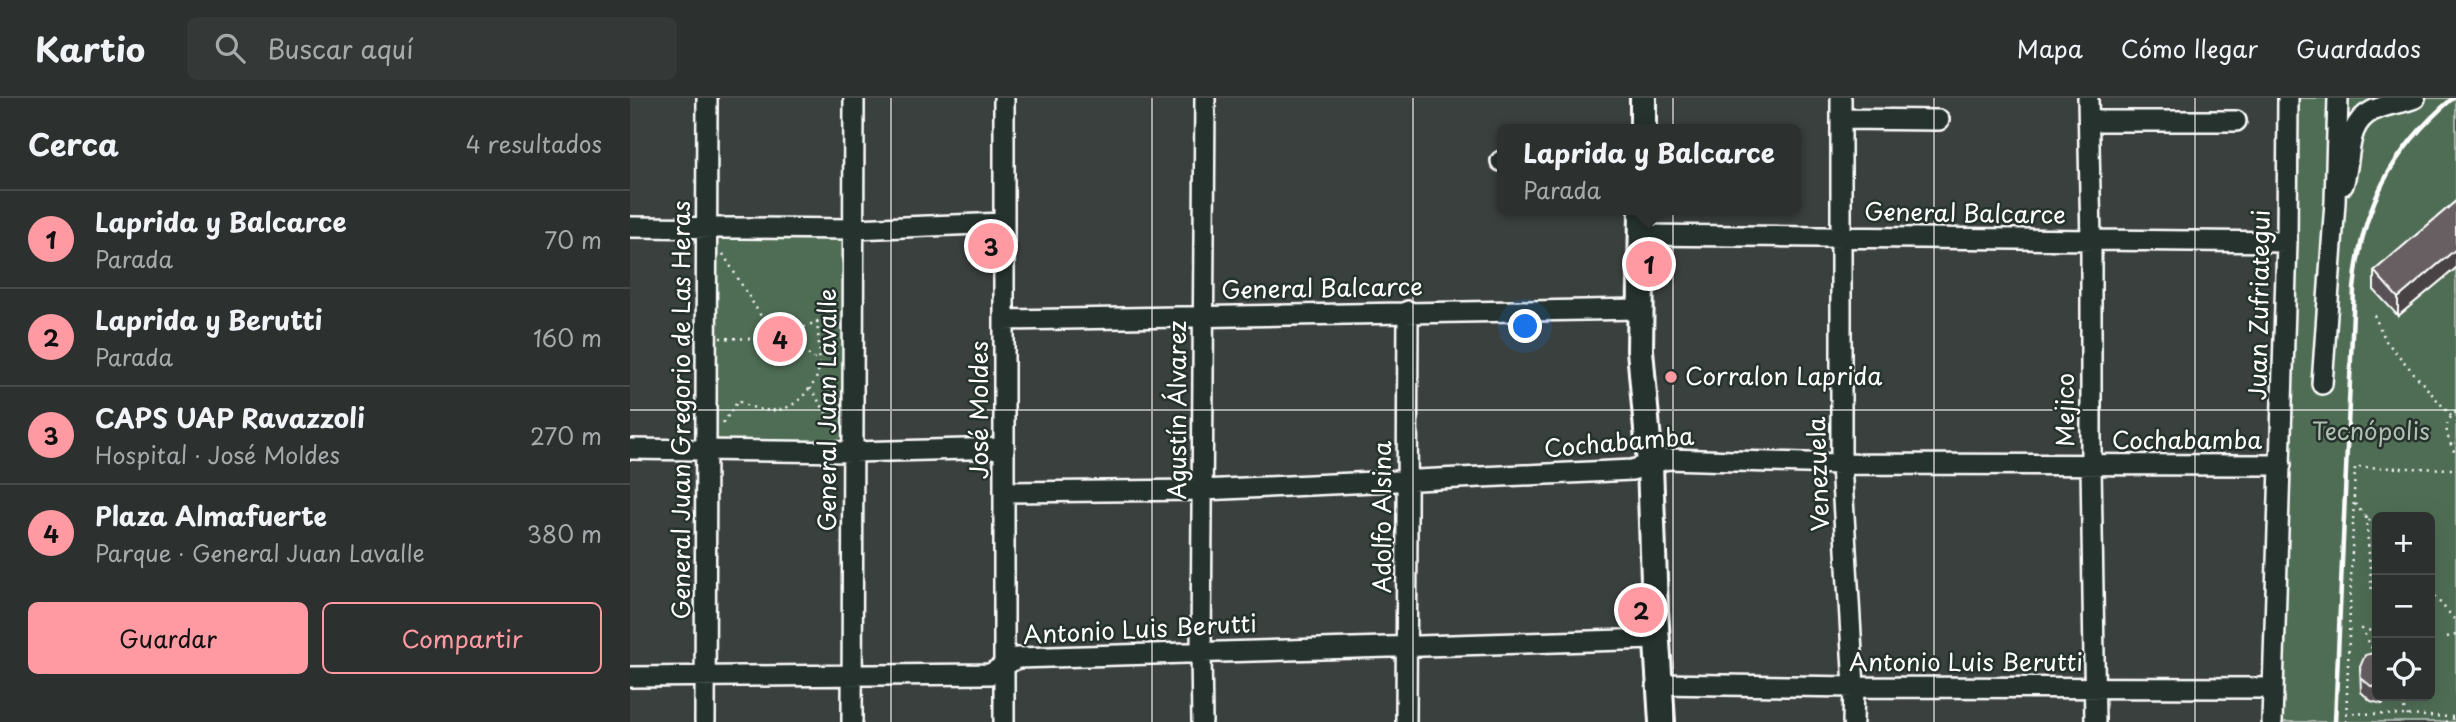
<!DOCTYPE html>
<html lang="es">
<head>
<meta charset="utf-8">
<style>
	:root { --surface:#2c302e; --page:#343836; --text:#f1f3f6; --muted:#a6a9aa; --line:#484b4a; --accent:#ff9aa2 }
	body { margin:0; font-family:"Playpen Sans",sans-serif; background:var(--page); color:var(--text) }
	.controls { position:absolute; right:21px; bottom:21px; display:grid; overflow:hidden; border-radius:10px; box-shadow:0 7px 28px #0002 }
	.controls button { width:63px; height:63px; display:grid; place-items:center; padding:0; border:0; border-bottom:2px solid var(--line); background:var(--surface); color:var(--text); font:35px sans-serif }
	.you { position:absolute; left:896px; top:229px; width:24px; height:24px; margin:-18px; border:5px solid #fff; border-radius:50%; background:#1a73e8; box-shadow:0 0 0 10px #1a73e833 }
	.badge { display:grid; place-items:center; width:46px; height:46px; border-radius:50%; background:var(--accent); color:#111; font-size:23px; font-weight:700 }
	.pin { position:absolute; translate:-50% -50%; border:4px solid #fff; box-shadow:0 2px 7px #0006 }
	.popup { position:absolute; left:867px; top:26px; width:304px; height:91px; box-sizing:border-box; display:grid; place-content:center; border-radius:10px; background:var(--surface); filter:drop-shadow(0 2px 5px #0005); font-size:23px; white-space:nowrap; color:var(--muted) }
	.popup b { font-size:26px; color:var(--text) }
	.popup::after { content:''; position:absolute; left:50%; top:100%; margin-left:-14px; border:14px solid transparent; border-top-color:var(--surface) }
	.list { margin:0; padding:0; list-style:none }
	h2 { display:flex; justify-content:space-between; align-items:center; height:91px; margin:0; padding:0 28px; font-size:30px }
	h2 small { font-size:23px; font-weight:400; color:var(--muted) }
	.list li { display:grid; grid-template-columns:46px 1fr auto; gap:21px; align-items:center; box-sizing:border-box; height:98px; padding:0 28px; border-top:2px solid var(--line) }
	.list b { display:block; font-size:26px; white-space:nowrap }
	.list p { margin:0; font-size:23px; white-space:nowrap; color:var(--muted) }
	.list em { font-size:23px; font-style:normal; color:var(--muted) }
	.actions { display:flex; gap:14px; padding:21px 28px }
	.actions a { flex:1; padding:16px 0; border:2px solid var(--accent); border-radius:10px; text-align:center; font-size:24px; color:var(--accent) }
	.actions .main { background:var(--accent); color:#111 }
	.icon { flex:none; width:38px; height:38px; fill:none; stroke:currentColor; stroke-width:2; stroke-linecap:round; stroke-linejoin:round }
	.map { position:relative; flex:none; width:1826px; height:624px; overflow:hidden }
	header { display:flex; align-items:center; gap:42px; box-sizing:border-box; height:98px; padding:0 35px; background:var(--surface); border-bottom:2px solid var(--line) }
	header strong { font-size:33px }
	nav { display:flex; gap:38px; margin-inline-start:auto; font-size:24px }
	.search { width:490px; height:63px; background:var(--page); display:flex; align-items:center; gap:18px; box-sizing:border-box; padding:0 24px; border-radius:10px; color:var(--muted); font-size:26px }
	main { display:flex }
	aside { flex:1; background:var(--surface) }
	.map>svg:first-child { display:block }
	.green { fill:#506d55; stroke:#a8b6aa; stroke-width:2; fill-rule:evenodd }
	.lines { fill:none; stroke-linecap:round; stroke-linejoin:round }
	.minor-casing { stroke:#fff; stroke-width:24 }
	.major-casing { stroke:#fff; stroke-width:30 }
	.path { stroke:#fff; stroke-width:2.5; stroke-dasharray:2 5; stroke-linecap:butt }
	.minor { stroke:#26332d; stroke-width:19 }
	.major { stroke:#26332d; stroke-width:24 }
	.rail { stroke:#fff; stroke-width:4.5 }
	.wall { fill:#595155; stroke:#fff; stroke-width:2 }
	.shaded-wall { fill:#494245; stroke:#fff; stroke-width:2 }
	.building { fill:#685e63; stroke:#fff; stroke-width:2 }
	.grid { fill:none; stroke:#fff; stroke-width:2; stroke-opacity:0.55 }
	.poi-dot { fill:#ff9aa2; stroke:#26332d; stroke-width:2.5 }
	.labels { text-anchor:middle; stroke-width:5; stroke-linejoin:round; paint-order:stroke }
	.street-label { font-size:24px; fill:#fff; stroke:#26332d }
	.poi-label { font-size:24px; fill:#fff; stroke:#26332d; text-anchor:start }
	.park-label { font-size:24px; fill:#b0bdb2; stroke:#26332d }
</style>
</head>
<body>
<header>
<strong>Kartio</strong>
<div class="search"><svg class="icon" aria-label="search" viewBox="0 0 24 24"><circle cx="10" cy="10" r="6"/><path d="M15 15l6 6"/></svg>Buscar aquí</div>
<nav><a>Mapa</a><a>Cómo llegar</a><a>Guardados</a></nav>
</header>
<main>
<aside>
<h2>Cerca<small>4 resultados</small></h2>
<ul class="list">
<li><span class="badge">1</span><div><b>Laprida y Balcarce</b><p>Parada</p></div><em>70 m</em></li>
<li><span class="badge">2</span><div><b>Laprida y Berutti</b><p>Parada</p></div><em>160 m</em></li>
<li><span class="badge">3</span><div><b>CAPS UAP Ravazzoli</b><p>Hospital · José Moldes</p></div><em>270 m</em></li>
<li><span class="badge">4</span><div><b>Plaza Almafuerte</b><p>Parque · General Juan Lavalle</p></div><em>380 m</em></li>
</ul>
<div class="actions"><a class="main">Guardar</a><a>Compartir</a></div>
</aside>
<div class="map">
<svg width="1826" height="624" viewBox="0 0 1826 624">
	<rect width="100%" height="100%" fill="#3a403d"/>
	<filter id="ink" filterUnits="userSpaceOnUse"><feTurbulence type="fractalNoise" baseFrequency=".0143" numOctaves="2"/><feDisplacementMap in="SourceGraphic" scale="14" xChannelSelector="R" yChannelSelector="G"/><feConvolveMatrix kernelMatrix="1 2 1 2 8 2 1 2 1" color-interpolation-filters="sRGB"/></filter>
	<g filter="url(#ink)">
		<path class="green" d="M1663,0H1826V624H1652ZM1747,419H1800V598H1747Z
			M82,134L220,136L216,348L80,346Z"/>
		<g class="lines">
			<defs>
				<path id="minor" d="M1211,0V366L1224,589L1223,624
					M1458,0L1461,142V367L1465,624
					M1211,21L1309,22
					M1459,23H1606
					M871,63H872
					M1713,87C1722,62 1714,27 1742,13C1755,6 1771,6 1785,0
					M0,129L224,131L374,125
					M1012,137L1657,144
					M374,222L1010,211
					M1692,286L1705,104L1708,0
					M0,351L223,354L374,350
					M374,394L572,392L1002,372L1037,361L1211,366L1651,367
					M0,579L360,576L387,560L1026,541
					M1029,586L1224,589L1643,590
					M75,624L77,0
					M222,624L224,0
					M374,624V0
					M572,624L571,554L575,0
					M776,624L778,213
					M1642,624L1657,144L1658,0"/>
				<path id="major" d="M1013,0V31
					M1012,112L1010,252L1020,366L1025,512L1032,624"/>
			</defs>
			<use href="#minor" class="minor-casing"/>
			<use href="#major" class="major-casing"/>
			<path class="path" d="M93,156L137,228
				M1744,217L1756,243L1821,318
				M133 239a14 14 0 1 1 28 0a14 14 0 1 1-28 0Z
				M161,235L206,215
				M90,240L133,241
				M160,245L189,263
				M180,290L207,331
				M1826,314C1809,328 1819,341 1826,358
				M93,325L108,303C130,315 156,318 174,297C179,291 185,285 187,278C192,261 188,240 187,222
				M1725,406L1747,432
				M1736,419L1742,495
				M1800,493L1826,523
				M1747,534L1732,531L1747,560
				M1817,539L1826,537
				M1767,598L1778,618
				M1716,615L1824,619
				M1716,624L1725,369L1826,371
				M1815,624L1826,619"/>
			<use href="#minor" class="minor"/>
			<use href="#major" class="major"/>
			<path class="rail" d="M1705,624L1724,191C1731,111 1761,52 1823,0"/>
		</g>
		<path class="wall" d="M1826,103V170L1768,218L1744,192V173Z
			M1747,554V598H1763L1760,601L1752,606L1741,603L1731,594L1730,569Z"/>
		<path class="shaded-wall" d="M1826,151V170L1768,218V200Z
			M1752,598H1763L1760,601L1752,606Z"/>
		<path class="building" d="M1826,103V151L1768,200L1744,173Z
			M1747,554V590L1741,588L1731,580L1730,569L1735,557Z"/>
	</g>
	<path class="grid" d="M261,0V624M522,0V624M783,0V624M1043,0V624M1304,0V624M1565,0V624M0,312H1826"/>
	<circle class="poi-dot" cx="1041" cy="279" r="7"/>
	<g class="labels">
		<g class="street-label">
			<text transform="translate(1335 116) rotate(1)" y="8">General Balcarce</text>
			<text transform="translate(692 191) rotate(-1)" y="8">General Balcarce</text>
			<text transform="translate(1630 207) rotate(-89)" y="8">Juan Zufriategui</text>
			<text transform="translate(52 312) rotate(-90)" y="8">General Juan Gregorio de Las Heras</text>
			<text transform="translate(198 312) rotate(-90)" y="8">General Juan Lavalle</text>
			<text transform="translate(350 312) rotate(-90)" y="8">José Moldes</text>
			<text transform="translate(548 312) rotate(-90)" y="8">Agustín Álvarez</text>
			<text transform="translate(1436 312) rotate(-90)" y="8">Mejico</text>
			<text x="1557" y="351">Cochabamba</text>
			<text transform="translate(989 345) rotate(-5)" y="8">Cochabamba</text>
			<text transform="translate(1189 376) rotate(-92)" y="8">Venezuela</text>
			<text transform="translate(753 419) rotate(-90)" y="8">Adolfo Alsina</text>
			<text transform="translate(510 532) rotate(-3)" y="8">Antonio Luis Berutti</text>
			<text x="1336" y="573">Antonio Luis Berutti</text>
		</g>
		<g class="poi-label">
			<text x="1055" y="287">Corralon Laprida</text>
		</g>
		<g class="park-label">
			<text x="1741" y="342">Tecnópolis</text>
		</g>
	</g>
</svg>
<div class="controls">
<button>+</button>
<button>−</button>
<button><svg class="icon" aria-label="locate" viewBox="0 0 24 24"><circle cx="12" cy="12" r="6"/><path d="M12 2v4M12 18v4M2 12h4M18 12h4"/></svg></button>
</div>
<div class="you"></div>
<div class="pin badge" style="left:1019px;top:166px">1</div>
<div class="popup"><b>Laprida y Balcarce</b>Parada</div>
<div class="pin badge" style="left:1011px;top:512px">2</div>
<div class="pin badge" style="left:361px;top:148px">3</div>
<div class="pin badge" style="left:150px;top:241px">4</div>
</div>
</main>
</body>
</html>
